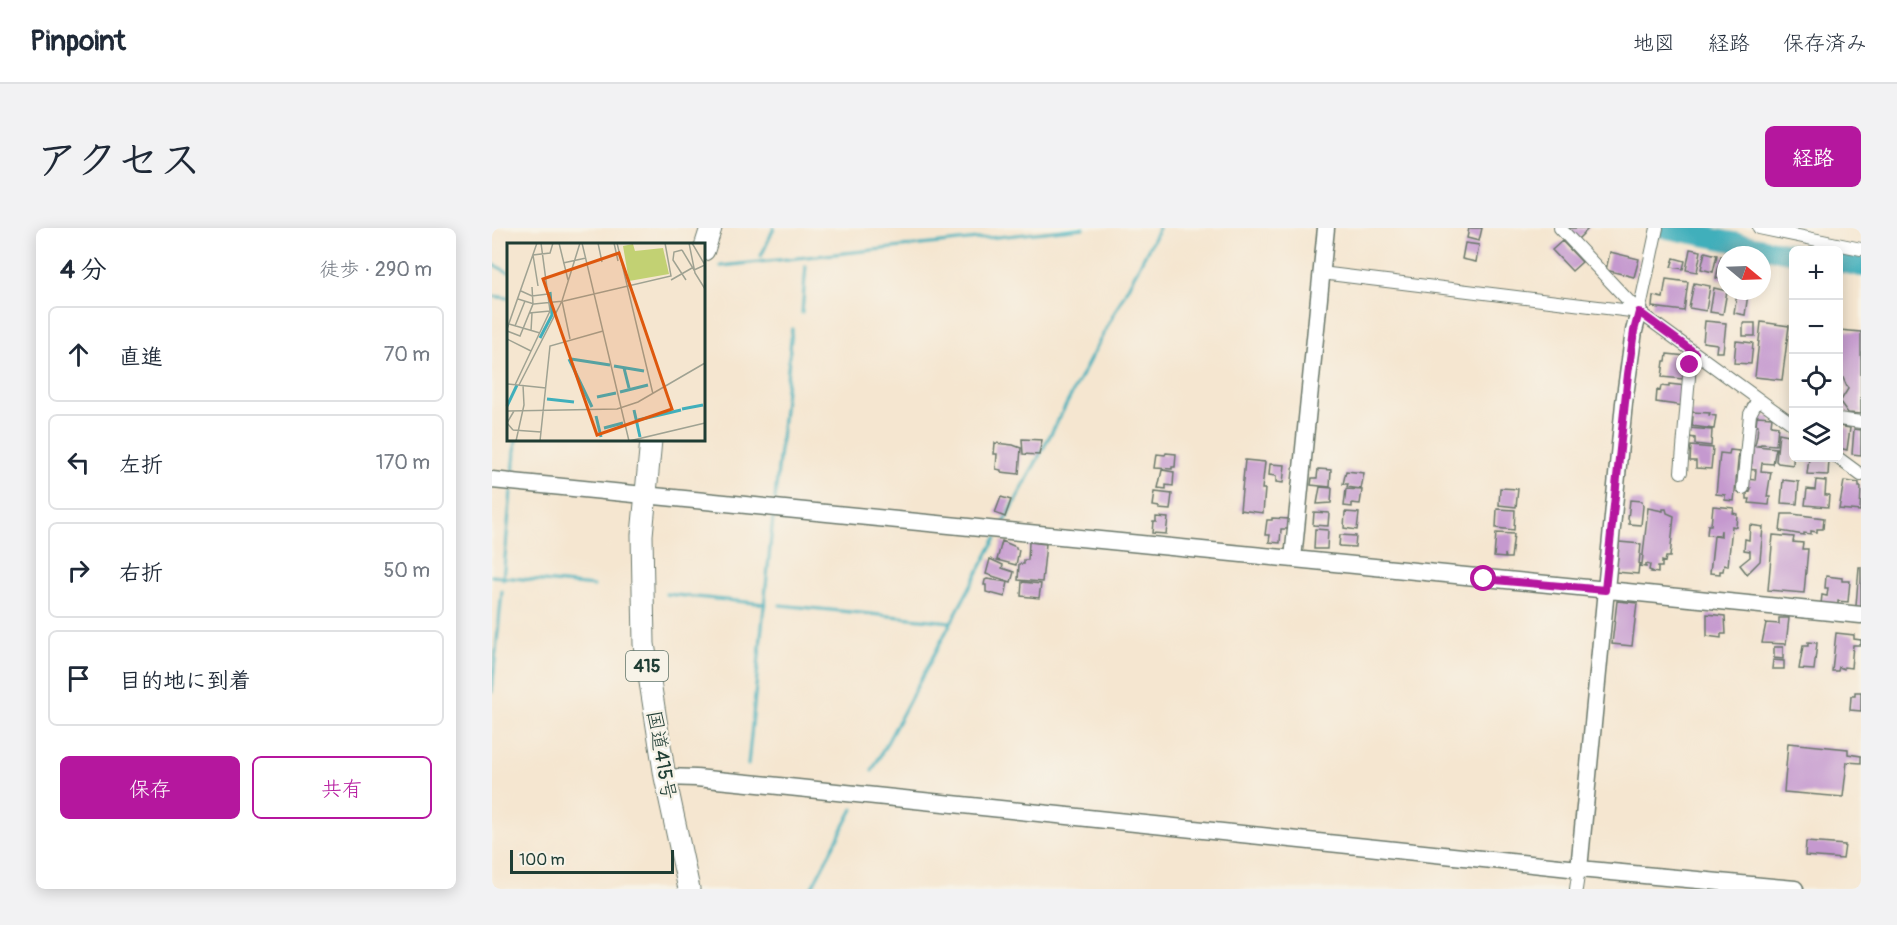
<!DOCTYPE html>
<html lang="ja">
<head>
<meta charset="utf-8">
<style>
	:root { --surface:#fff; --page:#f2f2f3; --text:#1f2937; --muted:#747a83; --line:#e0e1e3; --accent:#b5179e }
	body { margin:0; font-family:Pangolin,"Klee One",sans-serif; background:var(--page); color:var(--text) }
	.controls { position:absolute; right:18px; top:18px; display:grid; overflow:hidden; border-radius:9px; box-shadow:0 3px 15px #0003 }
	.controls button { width:54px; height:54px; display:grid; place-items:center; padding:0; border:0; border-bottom:2px solid var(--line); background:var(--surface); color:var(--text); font:30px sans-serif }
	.compass { position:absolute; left:1225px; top:18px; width:54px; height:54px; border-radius:50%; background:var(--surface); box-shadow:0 3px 15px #0003; rotate:109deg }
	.scale { position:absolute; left:18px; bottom:15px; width:164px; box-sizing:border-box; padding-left:6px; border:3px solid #1f3d34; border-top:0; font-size:16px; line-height:21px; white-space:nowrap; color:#1f3d34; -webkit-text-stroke:4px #f7f3e8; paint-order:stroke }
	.stop { position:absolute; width:18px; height:18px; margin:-14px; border:4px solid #b5179e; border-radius:50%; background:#fff }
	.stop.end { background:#b5179e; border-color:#fff; box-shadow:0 2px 6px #0008 }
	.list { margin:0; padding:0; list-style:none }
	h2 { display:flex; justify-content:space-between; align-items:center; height:78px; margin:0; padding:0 24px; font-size:26px }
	h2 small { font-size:20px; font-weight:400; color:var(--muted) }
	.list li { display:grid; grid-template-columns:39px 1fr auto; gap:18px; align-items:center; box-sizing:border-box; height:96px; margin:0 12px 12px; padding:0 12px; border:2px solid var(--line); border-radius:9px }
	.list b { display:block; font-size:22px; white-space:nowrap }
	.list em { font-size:20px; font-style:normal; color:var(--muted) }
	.actions { display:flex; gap:12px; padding:18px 24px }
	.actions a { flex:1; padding:14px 0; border:2px solid var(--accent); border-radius:9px; text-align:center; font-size:21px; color:var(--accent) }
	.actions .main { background:var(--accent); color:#fff }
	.icon { flex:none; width:33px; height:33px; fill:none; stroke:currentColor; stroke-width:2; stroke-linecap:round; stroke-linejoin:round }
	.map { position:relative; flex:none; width:1369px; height:661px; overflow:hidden; border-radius:9px }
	header { display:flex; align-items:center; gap:36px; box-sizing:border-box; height:84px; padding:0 30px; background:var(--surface); border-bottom:2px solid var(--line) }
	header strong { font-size:28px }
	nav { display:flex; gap:33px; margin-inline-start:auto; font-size:21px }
	.intro { display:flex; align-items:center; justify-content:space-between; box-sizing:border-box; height:144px; padding:0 36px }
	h1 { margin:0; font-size:42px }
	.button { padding:15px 27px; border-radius:9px; background:var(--accent); color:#fff; font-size:21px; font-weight:700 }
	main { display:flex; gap:36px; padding:0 36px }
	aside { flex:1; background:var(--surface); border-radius:9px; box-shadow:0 3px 15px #0003 }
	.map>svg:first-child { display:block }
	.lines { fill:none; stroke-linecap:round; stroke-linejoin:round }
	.stream { stroke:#40afbb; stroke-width:3 }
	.river { stroke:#40afbb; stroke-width:20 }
	.building { fill:#c599cf }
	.minor-casing { stroke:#6a786b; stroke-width:14 }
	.tertiary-casing { stroke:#6a786b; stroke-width:19 }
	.trunk-casing { stroke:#6a786b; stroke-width:23 }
	.minor { stroke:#fff; stroke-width:12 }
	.tertiary { stroke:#fff; stroke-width:16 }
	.trunk { stroke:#fff; stroke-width:21 }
	.route { stroke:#b5179e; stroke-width:8 }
	.labels { text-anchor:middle; stroke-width:5; stroke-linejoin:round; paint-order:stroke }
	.shield { fill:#f7f3e8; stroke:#60746a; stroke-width:1.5 }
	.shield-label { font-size:18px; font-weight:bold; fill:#1f3d34 }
	.street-label { font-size:20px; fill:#1f3d34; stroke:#f7f3e8 }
	.inset-river { fill:none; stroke:#40afbb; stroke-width:3 }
	.inset-road { fill:none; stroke:#9fa292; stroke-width:1.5 }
	.view { fill:#de580e; fill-opacity:0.15; stroke:#de580e; stroke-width:3 }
	.inset-edge { fill:none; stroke:#1f3d34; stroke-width:3 }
</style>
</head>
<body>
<header>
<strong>Pinpoint</strong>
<nav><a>地図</a><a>経路</a><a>保存済み</a></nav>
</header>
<div class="intro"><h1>アクセス</h1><a class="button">経路</a></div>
<main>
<aside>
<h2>4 分<small>徒歩 · 290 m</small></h2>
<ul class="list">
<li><svg class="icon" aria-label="ahead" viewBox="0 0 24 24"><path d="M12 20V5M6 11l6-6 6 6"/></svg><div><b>直進</b></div><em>70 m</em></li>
<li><svg class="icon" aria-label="left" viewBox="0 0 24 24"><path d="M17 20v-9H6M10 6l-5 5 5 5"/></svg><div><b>左折</b></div><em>170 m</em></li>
<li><svg class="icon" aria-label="right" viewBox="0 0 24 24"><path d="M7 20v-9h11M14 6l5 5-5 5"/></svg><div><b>右折</b></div><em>50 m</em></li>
<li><svg class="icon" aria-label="arrive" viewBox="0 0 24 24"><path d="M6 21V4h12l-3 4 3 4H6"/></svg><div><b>目的地に到着</b></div></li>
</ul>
<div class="actions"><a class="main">保存</a><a>共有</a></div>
</aside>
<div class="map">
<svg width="1369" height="661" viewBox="0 0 1369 661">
	<rect width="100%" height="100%" fill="#f7f3e8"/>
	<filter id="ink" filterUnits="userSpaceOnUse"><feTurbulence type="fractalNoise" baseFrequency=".0167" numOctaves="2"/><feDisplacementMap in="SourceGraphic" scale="12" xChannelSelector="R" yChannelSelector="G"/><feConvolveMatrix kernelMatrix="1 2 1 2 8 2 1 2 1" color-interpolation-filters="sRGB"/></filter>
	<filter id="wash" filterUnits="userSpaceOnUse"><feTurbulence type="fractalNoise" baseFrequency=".008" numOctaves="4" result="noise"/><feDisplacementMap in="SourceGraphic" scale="24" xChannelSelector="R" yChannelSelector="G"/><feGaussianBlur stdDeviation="1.35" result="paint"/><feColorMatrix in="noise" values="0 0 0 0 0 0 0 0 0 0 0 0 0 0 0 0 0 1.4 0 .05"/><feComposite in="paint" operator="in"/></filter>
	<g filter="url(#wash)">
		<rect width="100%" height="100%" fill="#f5e6d0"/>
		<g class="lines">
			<path class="stream" d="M269,28L282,0
				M0,36L16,44
				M229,38L591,0
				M0,68L16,70
				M310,85L314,38
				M21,247L24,212
				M283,271L300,101
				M512,295L667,0
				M0,348L102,358
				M11,351L19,263
				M174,366L274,376
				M288,377L459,394
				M0,464L10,363
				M256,537L281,290
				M380,543L504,310
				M319,661L361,581"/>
			<path class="river" d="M1170,0L1302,26
				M1346,34L1369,39"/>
		</g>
		<g id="blocks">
			<path class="building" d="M977,0H990L987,13L975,10Z
				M1075,0H1097L1086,11Z
				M1070,13L1090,34L1080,43L1060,22Z
				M973,15L987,17L984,34L970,31Z
				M1198,21L1209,23L1205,44L1194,42Z
				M1118,24L1147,31L1142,49L1114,42Z
				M1213,24L1225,27L1221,44L1209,41Z
				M1229,28L1234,29V53L1224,50Z
				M1182,30L1193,33L1191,41L1179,39Z
				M1174,51L1196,54L1192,83L1160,79L1161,68L1171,70Z
				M1202,55L1218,58L1214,83L1197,80Z
				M1222,60L1235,63L1231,86L1218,84Z
				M1245,65L1256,66L1253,87L1242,85Z
				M1213,93L1234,95L1231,124H1224L1225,116L1211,114Z
				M1269,94L1297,98L1290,152L1263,149Z
				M1251,95H1263V108H1251Z
				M1347,102L1369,104V186L1356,185L1348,174L1356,161L1347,141Z
				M1244,113L1261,115L1259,136L1242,135Z
				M1175,126L1194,128L1191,151L1170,149L1172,133H1174Z
				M1177,156L1194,158L1192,178L1164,174L1165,162L1168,163L1169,158L1177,159Z
				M1199,184L1218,185L1217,187L1224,188L1222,201L1200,198L1201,189L1198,188Z
				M1265,188L1280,189L1279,197L1286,198L1284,217L1269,216L1265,218L1284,220L1281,236L1270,235L1269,243L1279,244L1275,269H1278L1277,277L1257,275L1258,271H1255V263L1258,264L1259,260L1254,259L1255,251L1263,252L1264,242L1255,241L1256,234L1260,235L1261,222H1257V216L1263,217L1265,208L1266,197L1264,196Z
				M1347,198L1358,200L1355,222L1347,220Z
				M1197,200L1220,202L1219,218L1203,216V210L1197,209Z
				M1362,201L1369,202V227L1360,226Z
				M1287,205L1302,208L1301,237L1286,235L1284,233Z
				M530,211L550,212L547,227L531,226Z
				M503,215L521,217L529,220L527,246L509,244V242L504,241L505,226H502Z
				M1199,218L1221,220L1219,241L1204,240V233H1198Z
				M1238,222L1247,223L1242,273L1233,272V267L1224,266L1228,225L1237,226Z
				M674,225L684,226L683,239H680V241L663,240L665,226L673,227Z
				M1317,230H1332L1331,232H1337L1336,247L1315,246Z
				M753,232L773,234L770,261H773L771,285L748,282Z
				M778,236L793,237L791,255L784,254V248L777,247Z
				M826,241L839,242L838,259L819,257L820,250H825Z
				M670,242L682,244L681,258L674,257V261L666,260Z
				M854,243L872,245L869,261L855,259L856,256H851Z
				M1291,252L1307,254L1305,276L1289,275Z
				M1324,252L1334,253L1333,267H1337L1336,279L1313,277L1315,261L1323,262Z
				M1352,253L1367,255V259H1369L1368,283L1347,281Z
				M828,259L840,260L839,275L825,276Z
				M1008,260L1026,261L1024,279L1007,277Z
				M854,261L870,262L868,276L860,275V279L852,278Z
				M663,264L680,266L678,282L667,281V279L661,278Z
				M509,269L519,272L513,289L503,285Z
				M1138,272L1150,273L1151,278L1149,297L1137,296V292L1136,291Z
				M1221,278L1242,280L1241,285L1245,286L1244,299L1240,298L1236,338L1232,337L1231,343H1228V346L1218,345L1222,308L1229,309V302L1228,308L1215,307L1216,297H1219Z
				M1156,280L1171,283V281H1174L1175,285L1182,288L1178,329H1174L1173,334L1170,333V339H1166V345L1159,344L1160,343L1157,342L1158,337L1154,336V339L1148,338V335L1150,336Z
				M1005,281L1023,282L1022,302L1004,300Z
				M822,284L837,285L836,298L821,297Z
				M853,284L867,285L865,302L852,300Z
				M1290,286H1300L1332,290L1331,301H1325V304L1319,303V306L1312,305V307L1288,303Z
				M664,289L676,290L674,306L660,305L661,294H664Z
				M780,290L797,291L796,301H789L788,315L777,314L778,307H773L775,292H780Z
				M1258,297L1271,299L1268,333L1255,346L1248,337L1258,329V323L1252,322L1253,311L1257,312Z
				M823,301L836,302L835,321H822Z
				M1004,305L1022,306L1019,330H1014L1013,326V330L1002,329Z
				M848,307L864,308L863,319L847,318Z
				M1281,307L1302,309L1301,314L1311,315L1310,321H1316L1312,365L1276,362Z
				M510,313L524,319V321L527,322L524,337L505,332Z
				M537,314L554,316L550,354L526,352L527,336H532V332H536Z
				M1127,314L1149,316L1146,346L1124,344Z
				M498,331L511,337L510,340L522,344L519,354L494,346Z
				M1367,339H1369V379L1364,378Z
				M1334,348L1350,350V353H1358L1356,374L1346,373V378L1329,376L1330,367L1335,368L1336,360H1333Z
				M495,351L516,354L513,369L494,364V357H492L493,352Z
				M530,354L549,356L547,370L529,368Z
				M1125,373L1145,375L1140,418L1120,416Z
				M1215,386L1233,388L1234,406H1229V410L1215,408Z
				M1287,390H1297L1294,416L1270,415L1274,395L1287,396Z
				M1344,405L1362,407V411L1369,412V417H1361L1359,440L1352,439V441L1347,439L1346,443H1340Z
				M1316,414L1325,415L1322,442L1307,441L1311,418H1316Z
				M1282,419H1291V431L1282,430Z
				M1281,432L1292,433V441H1280Z
				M1363,464H1369V483L1358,482L1359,468H1363Z
				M1296,515L1356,521V526L1369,528V535L1355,534L1351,569L1292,564Z
				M1314,614L1353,617L1351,631L1313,628Z"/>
		</g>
	</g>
	<g filter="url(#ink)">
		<use href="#blocks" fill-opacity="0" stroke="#6a786b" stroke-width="1.5"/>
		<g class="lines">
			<defs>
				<path id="minor" d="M1068,0L1147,84L1302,197
					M1267,0L1369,21
					M829,45L1147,84
					M1147,84L1165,0
					M1346,191L1369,194
					M1346,230L1369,247
					M1189,244L1198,137L1203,125
					M1251,260L1258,186L1266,171
					M1084,661L1087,641"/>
				<path id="tertiary" d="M0,252L1369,387
					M801,331L834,0
					M173,549L204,550L277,557L1087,641L1303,661
					M1087,641L1132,175L1142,103L1147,84"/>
				<path id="trunk" d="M212,22L219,0
					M159,212L150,307L152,416L173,549L197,661"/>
			</defs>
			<use href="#minor" class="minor-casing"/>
			<use href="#tertiary" class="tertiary-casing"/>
			<use href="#trunk" class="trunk-casing"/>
			<use href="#minor" class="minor"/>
			<use href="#tertiary" class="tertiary"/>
			<use href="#trunk" class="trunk"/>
		</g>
	</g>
	<g class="lines" filter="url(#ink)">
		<path class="route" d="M992,351L1113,362L1136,146L1142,103L1147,84L1203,125L1198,137"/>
	</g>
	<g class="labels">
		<rect class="shield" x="134" y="423" width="42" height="30" rx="4.5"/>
		<g class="shield-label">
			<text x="155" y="444">415</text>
		</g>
		<g class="street-label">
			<text transform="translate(170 527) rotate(80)" y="7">国道415号</text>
		</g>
	</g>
	<g transform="translate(15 15)">
		<rect width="198" height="198" fill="#f5e6d0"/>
		<path d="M126,1L128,8L156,5L162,31L122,38L116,3Z" fill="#c2d173"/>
		<path class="inset-river" d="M33,95L45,72L43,49M62,116L85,164M64,116L103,122M107,123L137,128M117,125L122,145M113,149L141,142M90,154L109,150M40,156L67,159M0,163L10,142M175,166L196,162M127,167L133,194M89,173L94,194M131,177L174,167M97,185L116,180"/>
		<path class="inset-road" d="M52,0L61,37M75,0L122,198L198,180M91,0L95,19M107,0L111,18M110,0L146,151M182,0L188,30L198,46M185,0L198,22M175,7L167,9L166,17L179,37M175,7L187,27L198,22M56,20L79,15M164,37L185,25M31,43L26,12L43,10L46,0M14,48L25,53L41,51M11,56L27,61L57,58L164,33L158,0M55,58L63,96M22,70L43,68M2,81L33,90M8,83L18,58M0,86L30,0M0,88L13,93L26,61L25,44M24,88L25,70M0,96L24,108M0,141L39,145M8,142L43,68L34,0M12,142L55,58L73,0M0,168L110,166L131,159L198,120M6,187L34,189M6,187L0,180L7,168M9,198L17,162L16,142M33,198L43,103L96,88"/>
		<path class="view" d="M112,10L165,166L90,192L36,36Z"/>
		<rect width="198" height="198" class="inset-edge"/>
	</g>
</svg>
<div class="controls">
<button>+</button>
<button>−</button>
<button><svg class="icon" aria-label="locate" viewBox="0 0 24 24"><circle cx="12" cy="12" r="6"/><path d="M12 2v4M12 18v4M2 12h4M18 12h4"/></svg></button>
<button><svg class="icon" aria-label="layers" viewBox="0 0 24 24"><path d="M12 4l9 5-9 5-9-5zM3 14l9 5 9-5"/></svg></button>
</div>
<svg class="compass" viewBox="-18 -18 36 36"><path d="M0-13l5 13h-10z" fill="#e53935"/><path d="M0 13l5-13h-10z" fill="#747a83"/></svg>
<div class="scale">100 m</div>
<div class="stop" style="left:992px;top:351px"></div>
<div class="stop end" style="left:1198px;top:137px"></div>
</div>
</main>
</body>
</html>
